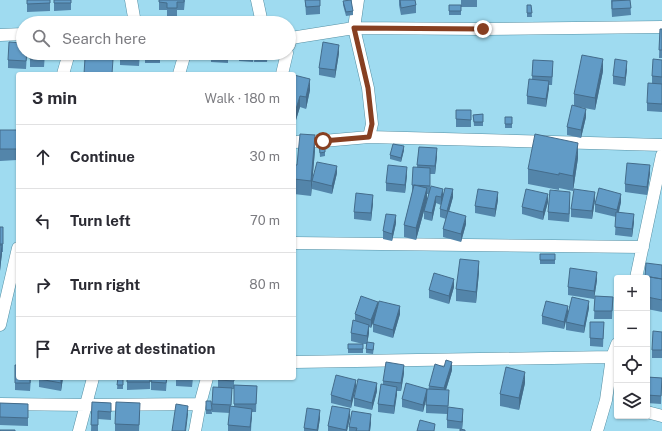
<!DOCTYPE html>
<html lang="en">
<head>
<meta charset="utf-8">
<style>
	:root { --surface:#fff; --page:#f7f7f7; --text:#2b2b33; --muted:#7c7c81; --line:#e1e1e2 }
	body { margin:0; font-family:"Public Sans",sans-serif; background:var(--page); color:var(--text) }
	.controls { position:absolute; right:12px; bottom:12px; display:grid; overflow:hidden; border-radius:4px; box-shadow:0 1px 3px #0004 }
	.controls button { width:36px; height:36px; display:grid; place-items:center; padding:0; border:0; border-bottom:1px solid var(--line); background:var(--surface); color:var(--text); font:20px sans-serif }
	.stop { position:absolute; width:12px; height:12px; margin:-9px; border:3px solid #873f21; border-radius:50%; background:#fff }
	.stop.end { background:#873f21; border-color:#fff; box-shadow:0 1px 4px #0008 }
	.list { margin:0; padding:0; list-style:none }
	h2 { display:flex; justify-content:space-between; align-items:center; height:52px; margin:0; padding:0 16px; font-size:17px }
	h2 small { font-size:13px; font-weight:400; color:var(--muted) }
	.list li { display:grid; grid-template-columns:26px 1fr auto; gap:12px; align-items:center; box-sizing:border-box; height:64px; padding:0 16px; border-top:1px solid var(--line) }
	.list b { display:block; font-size:15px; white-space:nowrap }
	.list em { font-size:13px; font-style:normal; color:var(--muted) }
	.icon { flex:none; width:22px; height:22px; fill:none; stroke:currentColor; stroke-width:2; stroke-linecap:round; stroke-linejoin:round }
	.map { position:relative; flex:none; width:662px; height:431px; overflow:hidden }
	.search { position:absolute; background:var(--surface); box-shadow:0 1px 3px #0004; left:16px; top:16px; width:280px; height:44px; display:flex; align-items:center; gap:10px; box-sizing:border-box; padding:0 14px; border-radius:22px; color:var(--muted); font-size:15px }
	.panel { position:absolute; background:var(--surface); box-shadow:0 1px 3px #0004; left:16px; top:72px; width:280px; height:308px; border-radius:4px }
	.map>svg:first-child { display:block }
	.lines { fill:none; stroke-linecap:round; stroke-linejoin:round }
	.street-casing { stroke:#5690a4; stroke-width:13 }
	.street { stroke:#fff; stroke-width:12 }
	.wall { fill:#5385aa; fill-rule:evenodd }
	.shaded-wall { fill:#446c8b }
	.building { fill:#619bc6; stroke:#446c8b }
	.route { stroke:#873f21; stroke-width:5 }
</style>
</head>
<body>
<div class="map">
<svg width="662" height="431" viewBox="0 0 662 431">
	<rect width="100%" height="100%" fill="#9fdbf0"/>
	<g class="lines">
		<defs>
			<path id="street" d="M131,0L135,23
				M257,0L262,23
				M0,35L23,34
				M289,45L291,38L354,28L483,29L662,27
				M63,74L69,53
				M179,74L185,53
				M282,74L287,53
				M369,137L662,145
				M294,142L323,141L369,137L372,124L368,88L354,28L358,0
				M294,243L643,247
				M636,278L662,155
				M0,325L18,248
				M294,362L612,357
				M0,404L86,405L200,404
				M647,412L662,416
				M79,431L93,378
				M195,431L200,404L207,378
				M597,431L606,400L612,357L617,344"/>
		</defs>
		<use href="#street" class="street-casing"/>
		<use href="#street" class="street"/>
	</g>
	<path class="wall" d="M27,0H50V11L27,12Z
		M54,0H71V10L54,11Z
		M159,0H185L184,10H177V16H167V10H159Z
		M305,0H320V14L306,15Z
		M399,0H415L416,5V13L401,15L399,5Z
		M461,0H477V7H461V15H449V5H461Z
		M611,0H630L631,15L612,17Z
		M343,1L353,11V15L346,16L343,5Z
		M527,5H531L532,17H527Z
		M660,29H662V58H659Z
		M27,53L26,69L8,68V60Z
		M30,53H45L44,67H30Z
		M120,53H140L139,66L120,65Z
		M145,53H160V63H145Z
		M211,53H228V63L211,62Z
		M239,53H254L253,62L239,61Z
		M255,53H268L267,62H254Z
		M339,53L335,78L319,75V68Z
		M533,60L553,69L552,85H549L546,107L527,104V96L532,79Z
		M662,60V112L647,111V103L652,83V76Z
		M627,69L625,86L613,84V76Z
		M603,71L595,110L574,106V94Z
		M294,75L310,90L306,109L300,107L296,120H294Z
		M456,110H471V127H456Z
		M483,114V126H474L473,115Z
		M505,117H512V128H505Z
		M586,117L581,138L567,135V127Z
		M0,130L17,149V160L0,161Z
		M319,144H325V156L320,157Z
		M419,147L437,156L435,174H430V190L453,197L449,211L466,224L461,242L443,237V229L446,219L440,217V209L441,205L436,203L432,221L424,219V211L429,194H427V200L416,240L404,237V225L412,193V185L417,167Z
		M315,150L311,196L294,194V165H297Z
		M404,150L401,162L390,159V155Z
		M578,158L573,191L559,188V190L528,184V169Z
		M337,173L332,194L312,189V181Z
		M650,173L647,195L625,192V184Z
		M407,175L405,193L386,191V183Z
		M498,200L495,217L475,213V206Z
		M570,200L569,222L548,220V212Z
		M595,200L592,219L571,217V209Z
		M548,202L543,220L522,214V207Z
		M621,202L619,212L634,222L632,237L615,235L616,217L595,212V204Z
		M373,203L371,221L354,219V212Z
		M396,223L392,241L383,239V231Z
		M0,227H3V252H2L0,271Z
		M540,254H555V264H540Z
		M662,265V312L647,309V278L645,276Z
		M479,272L476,303L456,301V289Z
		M597,280L594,299L568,295V287Z
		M454,287L449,304L429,298V290Z
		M595,296L613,297L612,319H594Z
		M568,306L564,329L542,324V316Z
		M378,307L400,314L393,338L373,332V324L374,320L371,328L369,327V333L367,344H363V353H348V344H363L351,341V333L355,321V314Z
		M589,308L584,333L566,330V322Z
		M590,322H604L603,347L590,346Z
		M662,332V358H652V350Z
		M374,347L373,354L366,353V349Z
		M15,365L31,378L30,391L15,390Z
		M452,370L446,390L449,398L448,408L463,417L462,429H460L447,428V414L426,413V405L429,386Z
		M404,373L401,391H397L394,414L378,412V404L383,384V381Z
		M647,377L662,378L661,404L647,403Z
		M39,378H63L61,391L39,387Z
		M118,378H123V389H117Z
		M127,378H150V389L127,390Z
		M151,378H167L166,391L151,390Z
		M176,378H193L192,387L176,386Z
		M218,378H234V385L257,386L256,412H252L251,431H228V425L230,413L212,412V404L218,387ZM232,389H234V407L231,406Z
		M356,380L351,408L331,403V395Z
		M525,383L519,410L500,406V394Z
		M427,389L423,412L402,407V399Z
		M377,391L372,410L354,406V398Z
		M206,401H211L212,414H206Z
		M92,402L111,403V420L98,419V431H91Z
		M0,403L28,404V426L0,425Z
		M140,411L139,431H115V424Z
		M350,417L347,431H328V426Z
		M320,418L318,431H304V428Z
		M371,422L370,431H349V427Z"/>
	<path class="shaded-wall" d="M339,45V53L335,78V70Z
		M603,59V71L595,110V98Z
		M627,61V69L625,86V78Z
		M310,79V90L306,109V97Z
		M549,81V89L546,107V99Z
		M300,96V107L296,120V109Z
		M586,109V117L581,138V130Z
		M315,135V150L311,196V181Z
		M578,143V158L573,191V176Z
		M404,146V150L401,162V158Z
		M437,148V156L435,174V166Z
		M650,165V173L647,195V187Z
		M337,166V173L332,194V186Z
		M407,167V175L405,193V185Z
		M427,188V200L416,240V228Z
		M443,189V197L441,205V197Z
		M453,189V197L447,219V211Z
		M498,192V200L495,217V209Z
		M570,192V200L569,222V214Z
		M595,192V200L592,219V211Z
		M548,194V202L543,220V212Z
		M621,194V202L617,218V210Z
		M373,195V203L371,221V213Z
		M436,196V203L432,221V213Z
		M634,214V222L632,237V229Z
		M396,215V223L392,241V234Z
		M466,216V224L461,242V234Z
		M2,245V253L0,271V263Z
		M479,261V272L476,303V292Z
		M597,272V280L594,299V291Z
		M454,279V287L449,304V296Z
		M589,301V308L584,333V326Z
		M378,302V310L371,328V320Z
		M400,306V314L393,338V330Z
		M568,306V314L564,329V322Z
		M369,325V333L367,344V336Z
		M452,362V370L444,396V388Z
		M404,365V373L401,391V383Z
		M525,372V383L519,410V398Z
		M61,378H63L61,391Z
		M356,380V388L351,408V401Z
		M377,383V391L372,410V403Z
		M397,387V395L394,414V406Z
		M427,389V397L423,412V405Z
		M188,406V414L186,431H185Z
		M252,409V417L250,431V427Z
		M350,409V417L347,431H346Z
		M463,409V417L462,430V422Z
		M320,410V418L318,431H317Z
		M371,414V422L370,431H369Z"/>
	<path class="building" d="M27,0H50V3L27,4Z
		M54,0H71V3H54Z
		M159,0H184V2H177V8H167V3L159,2Z
		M305,0H320V6L306,7Z
		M351,0L353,11L346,12L343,1Z
		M400,0H415L416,5L401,8Z
		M630,0L631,8L612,9V1Z
		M449,5H461V11H449Z
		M527,5H531L532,13H527Z
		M660,29H662V50H659Z
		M9,42L23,43V53H27L26,61L8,60Z
		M323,42L339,45L335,70L319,68Z
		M30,53H44V59H30Z
		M120,53H139V58L120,57Z
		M145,53H160V55H145Z
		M211,53H228V55L211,54Z
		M239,53H253V54Z
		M255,53H267V54H254Z
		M582,55L603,59L595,98L574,94Z
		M85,58L113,59L112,74H84Z
		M615,59L627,61L625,78L613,76Z
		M653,59L662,60V77L652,76Z
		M533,60L553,61L552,77L532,76Z
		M264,73V74H245Z
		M294,75L310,79L306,97L300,96L296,109L294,108Z
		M529,79L549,81L546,99L527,96Z
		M648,83L662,84V104L647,103Z
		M572,105L586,109L581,130L567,127Z
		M456,110H471V120L456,119Z
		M483,114V122H474L473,115Z
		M505,117H512V124H505Z
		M0,130H17V149H0Z
		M300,134L315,135L311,181L294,179V165H297Z
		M535,134L578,143L573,176L559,173V175L528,169Z
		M319,144H325V152L320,153Z
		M393,144L404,146L401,158L390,155Z
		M419,147L437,148L435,166L417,165Z
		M317,162L337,166L332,186L312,181Z
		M627,163L650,165L647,187L625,184Z
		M388,165L407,167L405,185L386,183Z
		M413,167L430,168V186L412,185Z
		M414,185L427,188L416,228L404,225Z
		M431,186L443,189L441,197L436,196L432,213L424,211Z
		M445,188L453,189L447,211L440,209Z
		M599,188L621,194L617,210L595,204Z
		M478,189L498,192L495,209L475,206Z
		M526,189L548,194L543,212L522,207Z
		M574,189L595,192L592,211L571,209Z
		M550,190L570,192L569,214L548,212Z
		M356,193L373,195L371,213L354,212Z
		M448,211L466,216L461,234L443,229Z
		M616,212L634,214L632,229L615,227Z
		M386,214L396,215L392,234L383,231Z
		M0,227H3V244H0Z
		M0,245H2L0,263Z
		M540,254H555V260H540Z
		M460,259L479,261L476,292L456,289Z
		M646,263L662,265V279L645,276Z
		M570,268L597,272L594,291L568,287Z
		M434,273L454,279L449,296L429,290Z
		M643,276L662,279V300L647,297V278H642Z
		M361,296L378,302L371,320L355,314Z
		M595,296L613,297L612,311H594Z
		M572,297L589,301L584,326L566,322Z
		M379,301L400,306L393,330L373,324Z
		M546,301L568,306L564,322L542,316Z
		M353,320L369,325L367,336L351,333Z
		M590,322H604L603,339L590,338Z
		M653,331L662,332V350H652Z
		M367,342L374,343L373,350L366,349Z
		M348,344H363V349H348Z
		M446,360L452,362L444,388L429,386L435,364L444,367Z
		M386,362L404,365L401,383L383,381Z
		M15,365H18V378H30V383H15Z
		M506,367L525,372L519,398L500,394Z
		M336,375L356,380L351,401L331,395Z
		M647,377L662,378L661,396L647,395Z
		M39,378H61V383L39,379Z
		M118,378H123V385H117Z
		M127,378H150V382H127Z
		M151,378H167L166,383L151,382Z
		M176,378H192V379Z
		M218,378H234V381L218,380Z
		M358,379L377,383L372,403L354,398Z
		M406,383L427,389L423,405L402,399Z
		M381,384L397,387L394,406L378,404Z
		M234,385L257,386L256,404H234Z
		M213,387L232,388L231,405L212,404Z
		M427,389L449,390L448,406L426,405Z
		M206,401H211L212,410H206Z
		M92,402L111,403V412L98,411V425H91Z
		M116,402L140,403L139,425L115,424Z
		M0,403L28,404V418L0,417Z
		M176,404L188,406L185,431H172Z
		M230,406L252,409L250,427L228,425Z
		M332,406L350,409L346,430L328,426Z
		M448,407L463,409L462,422L447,420Z
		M307,408L320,410L317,430L304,428Z
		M352,411L371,414L369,431H356L357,428L349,427Z
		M420,420L435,424L434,431H417Z
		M460,429L465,430V431H460Z
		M0,430H15V431H0Z"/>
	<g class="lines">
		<path class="route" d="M323,141L369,137L372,124L368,88L354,28L483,29"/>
	</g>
</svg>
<div class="controls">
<button>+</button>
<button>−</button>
<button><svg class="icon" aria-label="locate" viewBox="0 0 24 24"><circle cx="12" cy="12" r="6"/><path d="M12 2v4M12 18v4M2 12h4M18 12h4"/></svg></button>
<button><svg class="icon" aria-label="layers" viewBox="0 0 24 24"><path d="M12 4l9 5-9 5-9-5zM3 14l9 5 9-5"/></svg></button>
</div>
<div class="stop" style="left:323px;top:141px"></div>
<div class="stop end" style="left:483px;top:29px"></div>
<div class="search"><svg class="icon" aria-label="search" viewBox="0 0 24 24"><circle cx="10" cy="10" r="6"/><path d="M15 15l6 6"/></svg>Search here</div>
<section class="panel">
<h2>3 min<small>Walk · 180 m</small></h2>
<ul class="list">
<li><svg class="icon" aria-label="ahead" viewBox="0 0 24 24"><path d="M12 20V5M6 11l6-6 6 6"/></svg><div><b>Continue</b></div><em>30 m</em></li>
<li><svg class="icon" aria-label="left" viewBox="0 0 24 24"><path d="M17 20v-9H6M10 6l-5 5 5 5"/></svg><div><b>Turn left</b></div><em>70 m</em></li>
<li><svg class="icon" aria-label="right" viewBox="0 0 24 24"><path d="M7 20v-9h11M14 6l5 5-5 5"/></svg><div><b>Turn right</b></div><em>80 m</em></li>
<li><svg class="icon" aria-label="arrive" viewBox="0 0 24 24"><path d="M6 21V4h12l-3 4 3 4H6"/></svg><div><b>Arrive at destination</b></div></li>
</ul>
</section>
</div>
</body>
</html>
